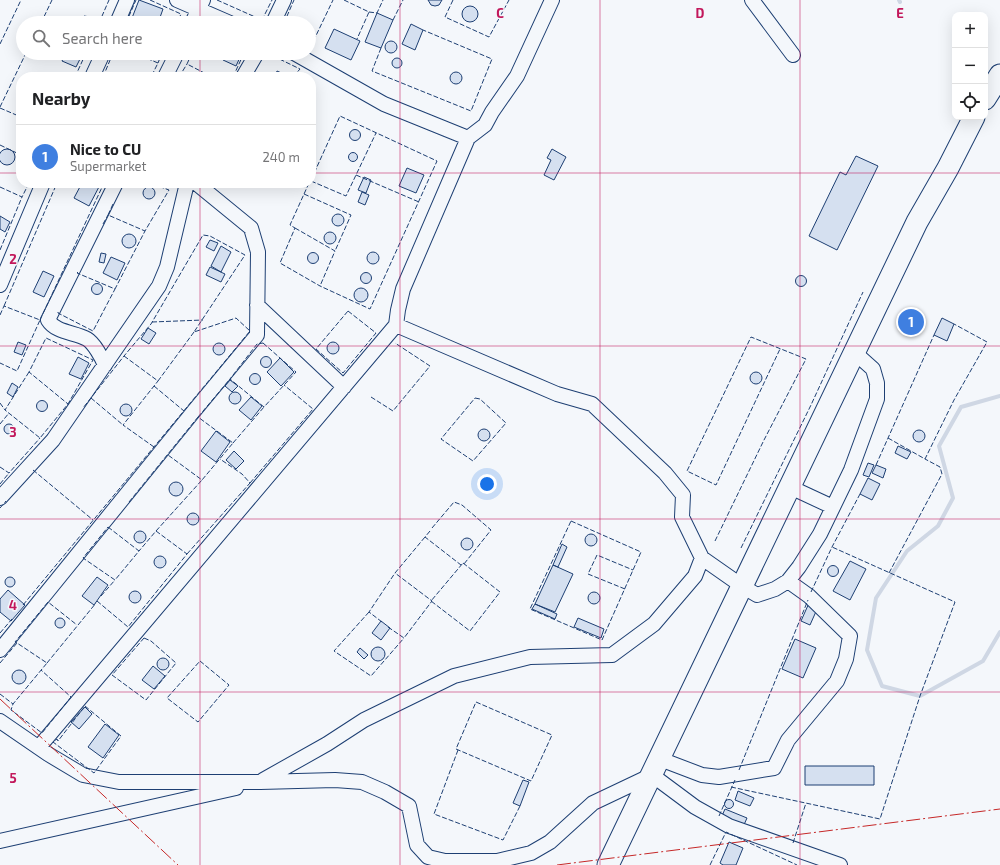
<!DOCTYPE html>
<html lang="en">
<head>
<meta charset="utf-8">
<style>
	:root { --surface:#fff; --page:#f2f2f2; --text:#202124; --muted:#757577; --line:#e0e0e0; --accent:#ea580c }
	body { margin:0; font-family:"Exo 2",sans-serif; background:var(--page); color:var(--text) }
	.controls { position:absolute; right:12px; top:12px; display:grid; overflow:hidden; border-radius:8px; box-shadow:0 4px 16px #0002 }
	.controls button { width:36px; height:36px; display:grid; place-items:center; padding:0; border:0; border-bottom:1px solid var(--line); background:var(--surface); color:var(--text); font:20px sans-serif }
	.you { position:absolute; left:487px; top:484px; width:14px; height:14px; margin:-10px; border:3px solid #fff; border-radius:50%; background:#1a73e8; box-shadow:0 0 0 6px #1a73e833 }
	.badge { display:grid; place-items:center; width:26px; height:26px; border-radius:50%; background:var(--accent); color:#fff; font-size:13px; font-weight:700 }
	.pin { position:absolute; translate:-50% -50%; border:2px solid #fff; box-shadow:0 1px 4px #0006 }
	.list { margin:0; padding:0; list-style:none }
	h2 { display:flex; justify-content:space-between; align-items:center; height:52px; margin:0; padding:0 16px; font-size:17px }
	h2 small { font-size:13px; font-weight:400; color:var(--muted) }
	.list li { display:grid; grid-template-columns:26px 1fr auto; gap:12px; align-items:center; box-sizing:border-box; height:64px; padding:0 16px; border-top:1px solid var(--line) }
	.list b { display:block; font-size:15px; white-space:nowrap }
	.list p { margin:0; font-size:13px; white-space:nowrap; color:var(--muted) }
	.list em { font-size:13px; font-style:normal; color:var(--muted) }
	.icon { flex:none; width:22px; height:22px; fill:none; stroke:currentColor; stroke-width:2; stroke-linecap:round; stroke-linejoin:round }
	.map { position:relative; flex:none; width:1000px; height:865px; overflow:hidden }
	.search { position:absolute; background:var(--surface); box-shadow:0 4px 16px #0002; left:16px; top:16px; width:300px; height:44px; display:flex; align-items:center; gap:10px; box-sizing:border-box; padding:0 14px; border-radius:22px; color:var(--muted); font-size:15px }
	.panel { position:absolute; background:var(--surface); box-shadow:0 4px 16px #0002; left:16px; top:72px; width:300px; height:116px; border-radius:16px }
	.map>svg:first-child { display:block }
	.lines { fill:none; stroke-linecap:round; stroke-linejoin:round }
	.stream { stroke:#cfd7e4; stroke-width:4 }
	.building { fill:#d5e0f0; stroke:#1d3f73 }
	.minor-casing { stroke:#1d3f73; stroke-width:16 }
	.highway-casing { stroke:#1d3f73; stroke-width:23 }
	.minor { stroke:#f4f7fb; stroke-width:14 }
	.highway { stroke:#f4f7fb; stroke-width:21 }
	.fence { stroke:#1d3f73; stroke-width:1; stroke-dasharray:5 2; stroke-linecap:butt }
	.power { stroke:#c62828; stroke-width:1; stroke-dasharray:14 3 2 3; stroke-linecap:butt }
	.grid { fill:none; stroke:#c2185b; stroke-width:1; stroke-opacity:0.55 }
	.grid-label { font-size:13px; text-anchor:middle; font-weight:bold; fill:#c2185b; stroke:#f4f7fb; stroke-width:3; stroke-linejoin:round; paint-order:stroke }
</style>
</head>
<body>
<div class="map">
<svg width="1000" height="865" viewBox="0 0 1000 865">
	<rect width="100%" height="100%" fill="#f4f7fb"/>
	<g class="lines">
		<path class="stream" d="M899,0L900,2
			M1000,396L961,407L939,446L953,498L938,526L907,551L876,598L867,650L882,686L920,696L983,661L1000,632"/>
	</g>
	<path class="building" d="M139,0L163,9L158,23H145L132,18Z
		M428,0H442L439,5L435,6L431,5Z
		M462 14a8 8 0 1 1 16 0a8 8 0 1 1-16 0Z
		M377,13L393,20L381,48L365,42Z
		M84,16L90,17L93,23H80L81,19Z
		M411,24L423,30L415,50L402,44Z
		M334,29L360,41L351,60L325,48Z
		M385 47a6 6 0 1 1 12 0a6 6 0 1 1-12 0Z
		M66,53H83L76,67L62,61Z
		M227,53H242L236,66L223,60Z
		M392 63a5 5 0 1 1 10 0a5 5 0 1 1-10 0Z
		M277,71L290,77H275Z
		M450 78a6 6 0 1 1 12 0a6 6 0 1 1-12 0Z
		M349.5 135a5.5 5.5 0 1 1 11 0a5.5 5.5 0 1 1-11 0Z
		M-1 157a8 8 0 1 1 16 0a8 8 0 1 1-16 0Z
		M552,149L566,157L554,180L544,175L551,160L547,158Z
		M348.5 157a4.5 4.5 0 1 1 9 0a4.5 4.5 0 1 1-9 0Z
		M856,156L878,166L837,250L809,236L840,172L846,175Z
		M407,168L424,175L416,193L399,186Z
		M364,177L371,180L366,193L358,190Z
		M82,183H101L89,206L74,198Z
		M143 193a6 6 0 1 1 12 0a6 6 0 1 1-12 0Z
		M362,192L369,195L365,205L358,202Z
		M332 220a6 6 0 1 1 12 0a6 6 0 1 1-12 0Z
		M0,216L10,222L5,232L0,229Z
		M324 238a6 6 0 1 1 12 0a6 6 0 1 1-12 0Z
		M122 241a7 7 0 1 1 14 0a7 7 0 1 1-14 0Z
		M210,240L218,243L214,251L206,247Z
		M221,246L231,252L221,272L211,266Z
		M367 258a6 6 0 1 1 12 0a6 6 0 1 1-12 0Z
		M307.5 258a5.5 5.5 0 1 1 11 0a5.5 5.5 0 1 1-11 0Z
		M101,253L106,254L104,263L99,262Z
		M111,257L125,263L117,280L103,273Z
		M210,267L225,274L221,282L206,275Z
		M43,271L54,276L44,297L33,292Z
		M360.5 278a5.5 5.5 0 1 1 11 0a5.5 5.5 0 1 1-11 0Z
		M795.5 281a5.5 5.5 0 1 1 11 0a5.5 5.5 0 1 1-11 0Z
		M91.5 289a5.5 5.5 0 1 1 11 0a5.5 5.5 0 1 1-11 0Z
		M354 295a7 7 0 1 1 14 0a7 7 0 1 1-14 0Z
		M942,318L954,324L947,341L934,335Z
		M148,328L156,333L149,344L141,339Z
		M18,342L26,345L22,355L14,352Z
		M327 348a6 6 0 1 1 12 0a6 6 0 1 1-12 0Z
		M213 349a6 6 0 1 1 12 0a6 6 0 1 1-12 0Z
		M260.5 362a5.5 5.5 0 1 1 11 0a5.5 5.5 0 1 1-11 0Z
		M78,357L89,363L81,379L69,374Z
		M280,358L294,372L281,386L267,372Z
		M750 378a6 6 0 1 1 12 0a6 6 0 1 1-12 0Z
		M249.5 379a5.5 5.5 0 1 1 11 0a5.5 5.5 0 1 1-11 0Z
		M230,380L238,386L232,392L225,386Z
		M12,383L18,387L13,397L7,393Z
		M229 398a6 6 0 1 1 12 0a6 6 0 1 1-12 0Z
		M251,397L262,406L251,420L239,410Z
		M36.5 406a5.5 5.5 0 1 1 11 0a5.5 5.5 0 1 1-11 0Z
		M120 410a6 6 0 1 1 12 0a6 6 0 1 1-12 0Z
		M4 429a5 5 0 1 1 10 0a5 5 0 1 1-10 0Z
		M478 435a6 6 0 1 1 12 0a6 6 0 1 1-12 0Z
		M913 436a6 6 0 1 1 12 0a6 6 0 1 1-12 0Z
		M216,431L230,442L216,462L201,451Z
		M898,446L911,452L907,459L895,453Z
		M234,451L244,461L236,469L226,460Z
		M868,463L874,465L869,477L863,475Z
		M876,465L886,469L883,478L872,473Z
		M868,478L880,484L872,500L860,494Z
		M169 489a7 7 0 1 1 14 0a7 7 0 1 1-14 0Z
		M187 519a6 6 0 1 1 12 0a6 6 0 1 1-12 0Z
		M134 537a6 6 0 1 1 12 0a6 6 0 1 1-12 0Z
		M585 540a6 6 0 1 1 12 0a6 6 0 1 1-12 0Z
		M461 544a6 6 0 1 1 12 0a6 6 0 1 1-12 0Z
		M562,544L567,547L558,567L553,565Z
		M154 562a6 6 0 1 1 12 0a6 6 0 1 1-12 0Z
		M850,561L866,569L850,600L833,591Z
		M553,565L573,574L555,612L535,604Z
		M827.5 571a5.5 5.5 0 1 1 11 0a5.5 5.5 0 1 1-11 0Z
		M5 582a5 5 0 1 1 10 0a5 5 0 1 1-10 0Z
		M97,577L108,585L94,605L82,596Z
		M8,590L25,605L11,621L0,612V599Z
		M129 597a6 6 0 1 1 12 0a6 6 0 1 1-12 0Z
		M588 598a6 6 0 1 1 12 0a6 6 0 1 1-12 0Z
		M809,603L818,607L810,625L801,621Z
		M535,604L557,614L555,619L532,609Z
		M55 623a5 5 0 1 1 10 0a5 5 0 1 1-10 0Z
		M578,618L604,629L601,638L574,627Z
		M381,621L390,628L381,640L372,633Z
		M795,639L816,648L803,678L782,669Z
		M371 654a7 7 0 1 1 14 0a7 7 0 1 1-14 0Z
		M360,648L368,655L364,659L357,652Z
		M157 664a6 6 0 1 1 12 0a6 6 0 1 1-12 0Z
		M153,666L165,676L154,689L142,680Z
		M12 677a7 7 0 1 1 14 0a7 7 0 1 1-14 0Z
		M85,707L92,714L79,729L71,722Z
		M105,724L119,735L103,758L88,747Z
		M805,766H874V785H805Z
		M523,780L529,782L520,806L513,803Z
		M738,791L754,798L750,806L735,800Z
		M724.5 804a4.5 4.5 0 1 1 9 0a4.5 4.5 0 1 1-9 0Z
		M725,809L747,818L743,827L721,818Z
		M729,842L743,848L736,865H723L720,863Z"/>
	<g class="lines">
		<defs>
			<path id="minor" d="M177,0L230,23
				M752,0L793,55
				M117,23L127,0
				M192,23L203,0
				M273,23L284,0
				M294,53L384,104L468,138L485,125L492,112L517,76L552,0
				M92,77L103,53
				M165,77L177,53
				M243,77L257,53
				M0,285L43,183
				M257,305L344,387
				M396,325L557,394L592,404L665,473L683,495L682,517L702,558L742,586L757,595L775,589L788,581L799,567L820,534L851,470L877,399V383L873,369L854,352
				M105,365C102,358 94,343 87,339C75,332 56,333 48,320L116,183
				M790,487L833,507
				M0,498L53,440L159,286L167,267L187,183
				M0,650L194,411L257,335L258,252L251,228L196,183
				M0,721L48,754L83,775L119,782H260L335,780L362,782L385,792L409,806L417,845L428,857L445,861H497L531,853L550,842L593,803L652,775L695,807L729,826L840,865
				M39,747L396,325L398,310L403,289L468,138
				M660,759L702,775L719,777L774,768L788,740L837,681L846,659L850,636L809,596L788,581
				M263,780L327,744L364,720L454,676L530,657L612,655L654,624L695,576L702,558
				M0,841L236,788"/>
			<path id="highway" d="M985,99L1000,75
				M608,865L917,222L948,168L974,117"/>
		</defs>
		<use href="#minor" class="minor-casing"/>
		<use href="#highway" class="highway-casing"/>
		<use href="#minor" class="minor"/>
		<use href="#highway" class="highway"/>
		<path class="fence" d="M150,0L181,14L177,23
			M217,0L262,20L272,0
			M344,0L369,12L357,39
			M453,0L445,17L489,37L509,0
			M369,12L377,13L383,0
			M393,20L403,0
			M41,23L52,0
			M99,23L109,0
			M126,23L136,0
			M284,23L294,0
			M309,42L312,44L333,0
			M0,44L21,0
			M381,48L372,71L471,111L492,59L423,30
			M134,53L158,63L151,77
			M192,53L187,64L212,77
			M267,53L300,69L293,77
			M158,63L162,53
			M75,77L86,53
			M103,77L113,53
			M179,77L187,64
			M233,77L244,53
			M0,107L26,53
			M0,108L21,117
			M311,127L315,129L311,137
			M0,145L21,155
			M356,175L419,202
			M311,181L346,196L376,133
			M309,183L290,225L295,228L280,263L320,286L370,309L437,161L340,116L311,180
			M0,187L22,197L29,183
			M304,194L351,215L335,251
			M113,204L108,215L145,231
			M103,224L108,215
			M295,228L335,251L320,286
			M0,250L22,197
			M78,272L77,273L115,289L145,231L169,190L150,183
			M4,306L57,183
			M348,311L376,333L343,373L316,349Z
			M58,312V313L93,331L115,289
			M0,315L4,306L40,320L17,371L0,363
			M40,320L104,183
			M152,322L203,320
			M263,343L296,372L264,407L230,379L257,344Z
			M124,356L158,381L194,332
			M29,372L5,410L40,438L68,404L93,360L46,338L29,372L68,404
			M154,386L184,411
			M371,397L393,411L430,366L395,343
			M91,398L123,425
			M475,398L480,399L506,423L473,461L441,439Z
			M0,403L5,410
			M198,417L230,379
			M0,424L9,413
			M888,438L925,459L954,400L987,342L954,324
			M233,443L264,407
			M154,447L123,425L158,381
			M876,465L934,335
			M0,467L9,473L40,438
			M33,470L93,520
			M250,483L313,409L284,385
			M0,484L9,473
			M129,502L198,417L233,443L202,480L168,455
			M0,508L6,501
			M571,521L641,552L602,640L530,609Z
			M108,527L139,551L115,580L83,558Z
			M432,528L454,502L462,505L491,530L464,564
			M156,531L202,480
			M430,531L425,537L461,565
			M715,541L764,440L806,359L751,337L687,471L716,485L780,349
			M741,548L811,405L863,292
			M187,554L250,483L242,474L220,459
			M463,563L500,592L470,631L431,601Z
			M889,573L942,474L940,467L925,459
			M625,589L588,574L597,555L633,570
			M811,592L832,547L860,494
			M101,596L115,580
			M97,601L128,627L187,554L156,531L139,551
			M23,605L250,331L236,318L194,332L245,255L210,236L203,235L151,324L124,356L83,408
			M369,612L334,651L371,676L404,638
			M382,622L369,612L395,573
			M388,627L404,638L432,601L395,573L425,537
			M0,633L12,619
			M144,638L151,641L176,663L146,700L112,675Z
			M17,643L15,642L48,602L77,625
			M200,661L229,685L198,722L167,698Z
			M0,663L17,643L47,663L13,704L11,710L42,733L71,697L41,670
			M47,663L96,603
			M0,694L13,704
			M476,702L552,735L531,781L456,749Z
			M85,706L121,736L94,773L53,742L57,739L58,741Z
			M458,750L434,814L503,840L520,806
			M739,770L808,600
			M731,787L880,819L920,696L955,602L832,547
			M719,816L735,780
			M793,843L806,803
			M710,865L726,832L797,865"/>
		<path class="power" d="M0,699L178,865
			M557,865L1000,809"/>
	</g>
	<path class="grid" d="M200,0V23M400,0V865M600,0V865M800,0V865M200,53V77M0,173H21M311,173H1000M200,183V865M0,346H1000M0,519H1000M0,692H1000"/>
	<g class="grid-label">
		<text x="500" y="18">C</text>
		<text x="700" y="18">D</text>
		<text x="900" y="18">E</text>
		<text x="13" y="264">2</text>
		<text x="13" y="437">3</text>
		<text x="13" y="610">4</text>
		<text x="13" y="783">5</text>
	</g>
</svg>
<div class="controls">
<button>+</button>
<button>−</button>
<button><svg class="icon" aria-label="locate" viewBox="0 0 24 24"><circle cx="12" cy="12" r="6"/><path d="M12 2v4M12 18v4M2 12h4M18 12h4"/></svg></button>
</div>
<div class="you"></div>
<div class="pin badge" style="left:911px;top:322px;background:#3f7fe0">1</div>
<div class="search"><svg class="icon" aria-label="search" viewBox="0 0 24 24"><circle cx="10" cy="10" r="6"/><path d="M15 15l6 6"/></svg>Search here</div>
<section class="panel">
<h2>Nearby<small></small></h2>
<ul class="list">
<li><span class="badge" style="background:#3f7fe0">1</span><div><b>Nice to CU</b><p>Supermarket</p></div><em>240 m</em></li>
</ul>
</section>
</div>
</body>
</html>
